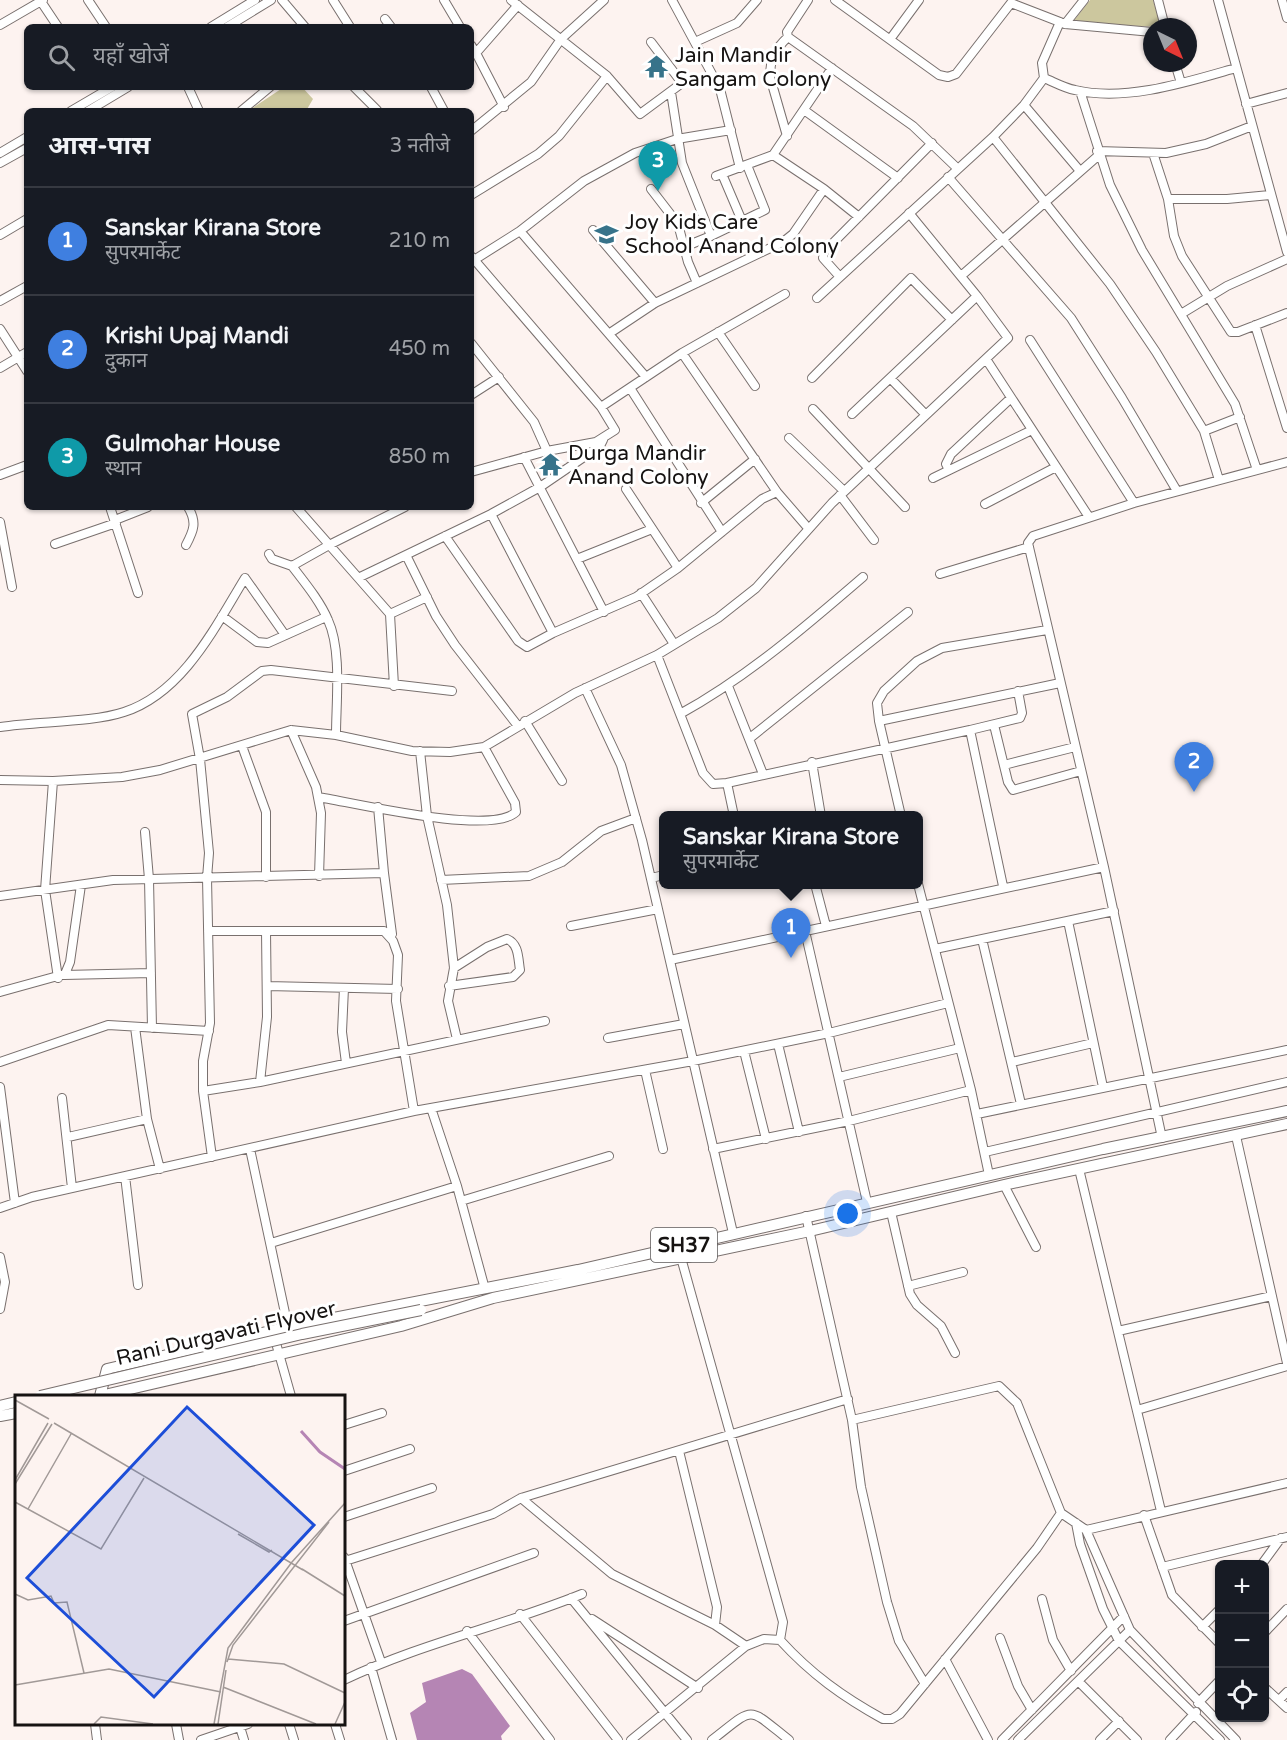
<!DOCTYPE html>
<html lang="hi">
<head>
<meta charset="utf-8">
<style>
	:root { --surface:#171b24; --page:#242831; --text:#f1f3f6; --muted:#9ea1a6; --line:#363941; --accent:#8c9099 }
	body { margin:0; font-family:"Varela Round","Noto Sans Devanagari",sans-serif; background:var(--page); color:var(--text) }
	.controls { position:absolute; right:18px; bottom:18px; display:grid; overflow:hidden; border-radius:9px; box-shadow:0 2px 4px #0004 }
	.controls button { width:54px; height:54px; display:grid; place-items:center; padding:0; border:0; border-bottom:2px solid var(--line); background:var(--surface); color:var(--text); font:30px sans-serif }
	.compass { position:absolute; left:1143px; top:18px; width:54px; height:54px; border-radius:50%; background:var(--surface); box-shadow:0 2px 4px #0004; rotate:137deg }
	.you { position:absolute; left:848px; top:1214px; width:21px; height:21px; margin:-15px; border:4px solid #fff; border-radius:50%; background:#1a73e8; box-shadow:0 0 0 9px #1a73e833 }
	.badge { display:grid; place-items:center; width:39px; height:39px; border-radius:50%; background:var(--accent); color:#fff; font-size:20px; font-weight:700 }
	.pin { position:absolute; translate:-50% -50px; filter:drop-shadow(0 2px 3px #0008) }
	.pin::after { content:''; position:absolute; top:32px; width:21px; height:18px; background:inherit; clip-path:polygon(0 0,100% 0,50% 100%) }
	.popup { position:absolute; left:659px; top:811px; width:264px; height:78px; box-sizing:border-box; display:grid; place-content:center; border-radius:9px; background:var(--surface); filter:drop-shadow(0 2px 4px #0005); font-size:20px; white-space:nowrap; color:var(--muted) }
	.popup b { font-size:22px; color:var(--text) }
	.popup::after { content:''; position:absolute; left:50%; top:100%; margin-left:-12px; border:12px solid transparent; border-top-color:var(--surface) }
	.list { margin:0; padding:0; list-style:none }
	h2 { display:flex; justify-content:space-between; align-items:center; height:78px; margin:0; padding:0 24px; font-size:26px }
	h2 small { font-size:20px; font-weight:400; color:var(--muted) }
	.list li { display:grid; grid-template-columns:39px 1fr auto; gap:18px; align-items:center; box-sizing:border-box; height:108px; padding:0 24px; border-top:2px solid var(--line) }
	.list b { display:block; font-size:22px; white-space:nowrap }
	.list p { margin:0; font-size:20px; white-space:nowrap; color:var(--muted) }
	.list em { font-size:20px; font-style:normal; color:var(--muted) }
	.icon { flex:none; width:33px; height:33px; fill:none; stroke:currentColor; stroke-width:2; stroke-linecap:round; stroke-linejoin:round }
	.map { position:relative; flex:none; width:1287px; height:1740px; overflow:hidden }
	.search { position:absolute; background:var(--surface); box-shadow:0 2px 4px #0004; left:24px; top:24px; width:450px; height:66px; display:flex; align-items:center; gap:15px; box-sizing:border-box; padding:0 21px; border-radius:9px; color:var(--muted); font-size:22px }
	.panel { position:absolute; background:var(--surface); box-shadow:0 2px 4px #0004; left:24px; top:108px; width:450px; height:402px; border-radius:9px }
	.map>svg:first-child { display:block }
	.green { fill:#ccc79e }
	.water { fill:#b585b4 }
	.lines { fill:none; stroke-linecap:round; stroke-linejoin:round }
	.minor-casing { stroke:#79706e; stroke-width:10 }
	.major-casing { stroke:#79706e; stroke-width:12 }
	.minor { stroke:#fff; stroke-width:8 }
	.major { stroke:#fff; stroke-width:10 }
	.major-bridge-casing { stroke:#79706e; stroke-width:12; stroke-linecap:butt }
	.major-bridge { stroke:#fff; stroke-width:10 }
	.labels { text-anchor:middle; stroke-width:6; stroke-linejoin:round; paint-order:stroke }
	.shield { fill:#fff; stroke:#5c5a59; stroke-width:1.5 }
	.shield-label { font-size:20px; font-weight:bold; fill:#161312 }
	.poi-label { font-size:21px; fill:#161312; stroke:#fff; text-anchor:start }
	.street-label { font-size:21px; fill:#161312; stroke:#fff }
	.inset-river { fill:none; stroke:#b585b4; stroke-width:3 }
	.inset-road { fill:none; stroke:#a19997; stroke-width:1.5 }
	.view { fill:#1d4ed8; fill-opacity:0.15; stroke:#1d4ed8; stroke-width:3 }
	.inset-edge { fill:none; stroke:#161312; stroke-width:3 }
</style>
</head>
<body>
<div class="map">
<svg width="1287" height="1740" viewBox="0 0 1287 1740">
	<rect width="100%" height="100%" fill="#fdf3f0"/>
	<path class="green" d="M1090,0H1153L1161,27L1072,23Z
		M284,87H302L313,99L306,111H252L251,109Z"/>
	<path class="water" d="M462,1669L472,1674L510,1726L501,1736L502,1740H417L410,1713L426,1702L422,1683Z"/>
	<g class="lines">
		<defs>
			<path id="minor" d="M40,0L58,27
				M88,0L106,27
				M282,0L305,27
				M333,0L350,27
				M444,0L460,27
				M511,0L607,76L640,114L682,83L651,42
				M672,0L720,89L740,168
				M808,0L787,32L788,37L913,126L958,169
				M835,0L939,75L948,77L956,74L1011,3L1065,24L1152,32
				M1158,0L1165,27
				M1218,0L1287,252
				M1282,0L1287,18
				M385,19L391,27
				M1060,22L1042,63L1044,78C1054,82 1064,88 1075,90C1126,102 1187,82 1236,68
				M1065,24L1084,0
				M0,25L43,0
				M211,27L255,0
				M227,27L271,0
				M891,38L919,0
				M695,42L737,23L757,0
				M471,45L476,53
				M1175,63L1181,83
				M188,87L199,111
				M354,87L377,110
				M431,87L444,111
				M1080,91L1110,185L1142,250L1235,404L1257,470
				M671,92L682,163L711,236L684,247
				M1246,104L1287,93
				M1024,105L1080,171
				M504,107L476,53L518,5
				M804,110L898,178
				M71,111L112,87
				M88,111L128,87
				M241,111L270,87
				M471,131L531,82L561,39L604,0
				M787,136L770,77C770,59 775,49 788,37
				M993,137L1110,284L1156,352L1204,431L1219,480
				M1097,151L1166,153L1206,144L1252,126
				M0,153L27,137
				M1153,153L1168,199L1174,236L1182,256L1231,332H1238L1287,313
				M773,155L824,189L859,217
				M0,163L27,148
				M722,174L742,221
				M716,176L773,155L832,68
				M948,177L1071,318L1122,398L1177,491
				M651,189L678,224L688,262L697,283
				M471,195L538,154L559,136L607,76
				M1168,199H1227L1270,195
				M593,230L655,303
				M520,231L646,377
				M0,235L27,219
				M711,236L765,210L747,165
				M471,256L601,407L615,430L596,442L547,451L471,472
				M474,260L520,231L584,181L635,153L677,139L731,130
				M961,276L1099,155
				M840,277L823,258L824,252L932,143
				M817,298L993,137L1024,105L1044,78
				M0,301L27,286
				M1181,314L1227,286L1287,259
				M1255,325L1287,428
				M0,329L27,371
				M718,332L755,386
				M610,333L655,303L783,242L793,234L824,189
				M1030,340L1134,503
				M471,343L534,422L547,451
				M682,353L777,492L808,528
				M986,359L1089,517
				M0,368L27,352
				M812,378L911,278L952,320
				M890,378L926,415
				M630,388L722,532
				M471,395L499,377
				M601,407L682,353L785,294
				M813,409L905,507
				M852,414L977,296
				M1204,431L1240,417
				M789,438L844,491
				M524,457L604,612
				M949,470L946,464L951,454L1011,398
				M0,475L27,465
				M933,478L1032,430
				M626,489L678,568
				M840,495L874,540
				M701,503L755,459
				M985,504L1056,467
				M110,507L138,593
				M296,507L390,614L394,686
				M491,514L553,633
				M115,520L148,507
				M0,522L12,587
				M445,536L518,641L527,647L553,633L636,597L678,568L762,499L777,492
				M55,544L116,523
				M186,545C194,530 197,522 188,507
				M269,554L272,559L292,566
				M406,555L436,616L455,645L518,726
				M577,559L652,529
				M940,574L1029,547
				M360,577L491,514L540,487L600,446L603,440
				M641,593L674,644
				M390,614L427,597
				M222,616L257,642L268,643L326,617
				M657,655L703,773L713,784L727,783
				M728,686L763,774
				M585,688L621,765L642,840L733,1233
				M680,714C747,677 805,627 863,577
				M525,721L562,781
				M879,721L1060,683
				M994,725L1008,782L1013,790L1081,771
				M0,727C37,721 91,723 124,712C183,693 215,627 245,578L285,635
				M291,730L316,787L321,813L319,876
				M970,730L1020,718L1022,713L1018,691
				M336,735C336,702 342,650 328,620C320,601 305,583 292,566L331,544L405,507
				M750,738L908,612
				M242,746L266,812V877
				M420,751L427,816L447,905L454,968L448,1001L457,1039
				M812,762L821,816
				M1004,765L1075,747
				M0,780L53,781L122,777L160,770L291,730L336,735L412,751L450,752L484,747L575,693L657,655L718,618L756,588L832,503L1008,338L977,296L909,213
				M53,781L45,890L58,978
				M318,797C355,803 491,836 516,812L515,803L484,747
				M378,807L384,873L392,934
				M734,816L727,783L970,730L1003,886
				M901,816L879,721L877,703L884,691L917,661L942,648L1047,630
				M145,832L149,879L152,1028
				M651,878L664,875
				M441,880L529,876L562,862L601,831L636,818
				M815,884L826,926
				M918,884L971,1090L989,1175
				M0,896L113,880L384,873
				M1068,921L1103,1087
				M571,926L658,909
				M208,931H384L393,941L398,955L396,1001L414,1111
				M805,931L867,1202
				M982,939L1021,1104
				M935,949L1114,911
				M670,960L1104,867
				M64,975L151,973
				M267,986L398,989
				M449,986L513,977L520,970C518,958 519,944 507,939L487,947L454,968
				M344,988L342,1032L346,1063
				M0,992L65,974L70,962L81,885
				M135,1027L147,1119L160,1169
				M608,1038L684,1024
				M778,1044L799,1132
				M744,1051L766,1139
				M0,1062L108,1025L209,1031
				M1012,1062L1093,1043
				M645,1070L663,1149
				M839,1077L960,1048
				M260,1082L267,1017L266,931
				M0,1087L15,1203
				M203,1091L260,1082L545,1021
				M62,1098L72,1188
				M431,1108L457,1186L485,1289
				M977,1114L1287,1050
				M1236,1136L1287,1363
				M68,1137L147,1119
				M1162,1138L1104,867L1028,543L1033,536L1134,503L1287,462
				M250,1149L288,1327
				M713,1149L849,1121L971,1090
				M985,1152L1287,1082
				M212,1157L203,1091V1061L210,1023L207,878L209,853L200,759L192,714L227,697L262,671L271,670L452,691
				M1079,1169L1161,1511
				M125,1176L138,1285
				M1004,1185L1036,1247
				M461,1201L609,1156
				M0,1208L32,1197L414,1111L693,1061L829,1033L948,1003
				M891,1212L910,1294L917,1305L941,1326L955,1353
				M806,1216L852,1420L999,1386L1017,1403L1061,1513L1086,1530L1130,1630L1236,1740
				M271,1243L457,1186
				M678,1247L783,1622L780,1640
				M0,1257L5,1282L0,1309
				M908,1286L963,1272
				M1118,1331L1272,1296
				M274,1336L291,1396
				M1137,1410L1287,1366
				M852,1420L861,1487L887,1602L899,1641L925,1684
				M344,1425L382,1413
				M679,1451L717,1607L715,1625
				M344,1471L410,1449
				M521,1498L612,1574L715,1625L746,1646
				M1144,1515L1172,1595L1220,1644
				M344,1517L432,1488
				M1076,1523L1080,1544L1103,1609L1119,1641L1220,1740
				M1086,1530L1287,1483
				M344,1557L381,1662
				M345,1561L493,1514L521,1498L848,1399
				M1262,1564L1281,1538
				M1162,1567L1287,1537
				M571,1598L687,1740
				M1042,1599L1053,1640L1071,1671
				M520,1614L618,1740
				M592,1619L698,1688
				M344,1621L534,1553
				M1202,1627L1220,1609
				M467,1631L550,1740
				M1264,1633L1287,1609
				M1000,1638L1018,1686L1032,1710
				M945,1659L988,1740
				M371,1667L392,1740
				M344,1680C422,1643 503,1626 582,1594
				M1078,1681L1137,1740
				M1264,1687L1287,1708
				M1279,1700L1287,1692
				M1198,1703L1220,1680
				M95,1724L97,1740
				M176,1724L179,1740
				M289,1724L294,1740
				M335,1724L340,1740
				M240,1727L244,1740
				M201,1740L248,1724
				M631,1740L746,1646L764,1639L780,1640C811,1674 843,1697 883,1719H892L900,1714L1037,1548L1061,1513
				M712,1740C756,1706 746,1706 789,1740
				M1002,1740L1124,1616
				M1018,1740L1130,1630
				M1100,1740L1119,1721
				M1170,1740L1196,1712"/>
			<path id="major" d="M100,1396L107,1369L288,1327L578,1270L1103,1149L1287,1111
				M100,1396L401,1326L493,1298L810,1231L1004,1185L1287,1124
				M0,1406L16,1402
				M0,1416L16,1413"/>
		</defs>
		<use href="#minor" class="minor-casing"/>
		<use href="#major" class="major-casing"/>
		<use href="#minor" class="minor"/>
		<use href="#major" class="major"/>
		<defs>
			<path id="major-bridge" d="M40,1396L302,1334L421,1310"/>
		</defs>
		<use href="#major-bridge" class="major-bridge-casing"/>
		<use href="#major-bridge" class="major-bridge"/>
	</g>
	<defs>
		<symbol id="temple-bare" viewBox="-9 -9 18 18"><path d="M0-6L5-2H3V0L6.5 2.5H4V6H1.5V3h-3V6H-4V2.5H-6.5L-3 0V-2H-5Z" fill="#37738a" stroke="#fff" stroke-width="2.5" paint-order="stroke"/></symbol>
		<symbol id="school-bare" viewBox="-9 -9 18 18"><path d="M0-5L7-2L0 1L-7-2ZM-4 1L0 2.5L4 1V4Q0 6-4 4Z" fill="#37738a" stroke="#fff" stroke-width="2.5" paint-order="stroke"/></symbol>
	</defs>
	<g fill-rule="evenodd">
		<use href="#temple-bare" x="640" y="50" width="33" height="33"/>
		<use href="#school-bare" x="590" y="218" width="33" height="33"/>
		<use href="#temple-bare" x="534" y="448" width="33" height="33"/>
	</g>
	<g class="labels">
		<rect class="shield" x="651" y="1228" width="66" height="34" rx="4.5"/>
		<g class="shield-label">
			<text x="684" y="1252">SH37</text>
		</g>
		<g class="poi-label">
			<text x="675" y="62">Jain Mandir<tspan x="675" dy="24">Sangam Colony</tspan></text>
			<text x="625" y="229">Joy Kids Care<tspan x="625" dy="24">School Anand Colony</tspan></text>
			<text x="568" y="460">Durga Mandir<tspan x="568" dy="24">Anand Colony</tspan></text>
		</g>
		<g class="street-label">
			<text transform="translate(226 1333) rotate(-13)" y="7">Rani Durgavati Flyover</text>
		</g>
	</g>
	<g transform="translate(15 1395)">
		<rect width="330" height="330" fill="#fdf3f0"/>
		<path class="inset-river" d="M286,36L305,57L330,74"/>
		<path class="inset-road" d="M0,5L34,24M39,28L288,175M0,85L33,28M0,89L37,29M0,107L86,154L129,83M13,114L56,39M223,139L254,157L257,155M287,174L330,201M0,199L13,205L36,201L39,208L52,207L69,278M213,264L269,269L330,298M212,267L218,250L314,127M0,290L94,274L206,297M208,292L301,329M79,329L86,322L138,329M199,329L213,253L277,167L330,108M203,329L211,275M320,329L330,307"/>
		<path class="view" d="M172,12L299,130L139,302L12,183Z"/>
		<rect width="330" height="330" class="inset-edge"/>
	</g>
</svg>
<div class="controls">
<button>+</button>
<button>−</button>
<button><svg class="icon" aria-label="locate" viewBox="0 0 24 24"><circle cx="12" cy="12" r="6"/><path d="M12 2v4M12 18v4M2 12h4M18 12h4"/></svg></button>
</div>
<svg class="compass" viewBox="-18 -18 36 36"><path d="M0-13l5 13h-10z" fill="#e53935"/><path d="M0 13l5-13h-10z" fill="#9ea1a6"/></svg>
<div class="you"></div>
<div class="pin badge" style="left:791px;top:958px;background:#3f7fe0">1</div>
<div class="popup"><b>Sanskar Kirana Store</b>सुपरमार्केट</div>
<div class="pin badge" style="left:1194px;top:792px;background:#3f7fe0">2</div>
<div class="pin badge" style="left:658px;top:191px;background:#0f9aa8">3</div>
<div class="search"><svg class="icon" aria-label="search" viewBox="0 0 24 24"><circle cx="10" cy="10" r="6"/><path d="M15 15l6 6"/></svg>यहाँ खोजें</div>
<section class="panel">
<h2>आस-पास<small>3 नतीजे</small></h2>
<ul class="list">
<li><span class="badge" style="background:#3f7fe0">1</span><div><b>Sanskar Kirana Store</b><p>सुपरमार्केट</p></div><em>210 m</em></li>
<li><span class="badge" style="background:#3f7fe0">2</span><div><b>Krishi Upaj Mandi</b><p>दुकान</p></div><em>450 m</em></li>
<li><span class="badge" style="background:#0f9aa8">3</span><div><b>Gulmohar House</b><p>स्थान</p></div><em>850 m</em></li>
</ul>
</section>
</div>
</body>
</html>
